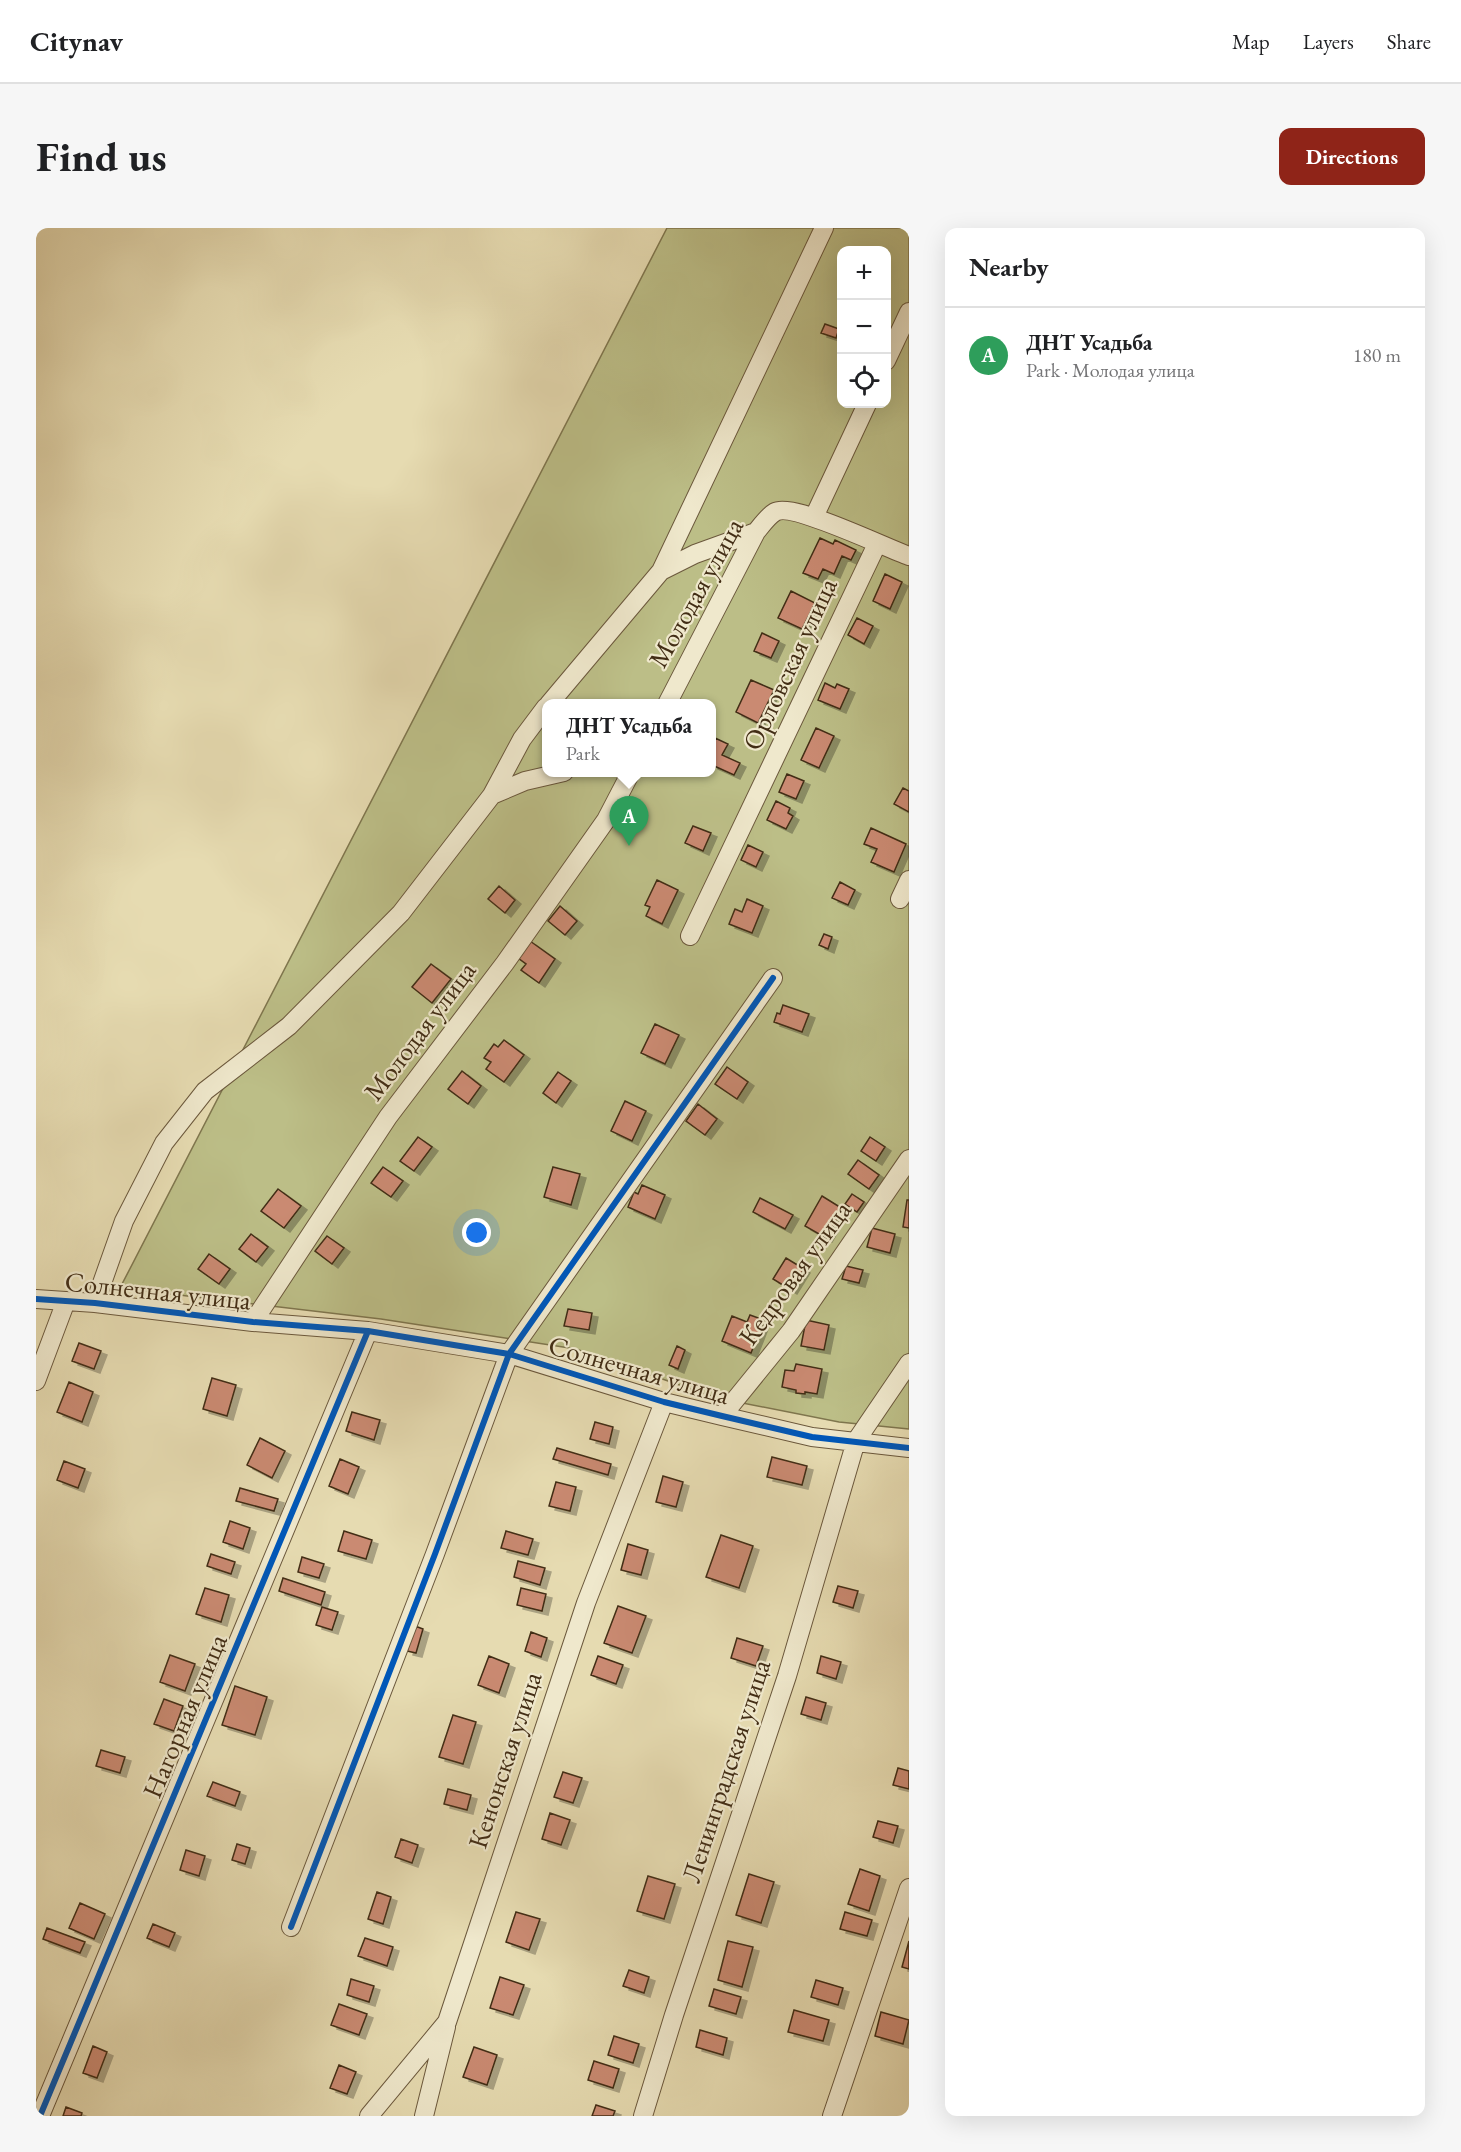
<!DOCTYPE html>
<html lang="en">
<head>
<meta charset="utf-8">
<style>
	:root { --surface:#fff; --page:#f6f6f6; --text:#202124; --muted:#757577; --line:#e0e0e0; --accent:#8f2418 }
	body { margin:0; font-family:"EB Garamond",serif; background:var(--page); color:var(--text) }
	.controls { position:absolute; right:18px; top:18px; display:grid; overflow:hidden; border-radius:12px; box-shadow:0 6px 24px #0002 }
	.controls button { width:54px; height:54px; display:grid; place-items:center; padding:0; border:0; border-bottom:2px solid var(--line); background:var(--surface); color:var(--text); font:30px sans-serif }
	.you { position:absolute; left:441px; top:1005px; width:21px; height:21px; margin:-15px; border:4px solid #fff; border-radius:50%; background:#1a73e8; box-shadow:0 0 0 9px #1a73e833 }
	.badge { display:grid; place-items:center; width:39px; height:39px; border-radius:50%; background:var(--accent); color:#fff; font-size:20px; font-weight:700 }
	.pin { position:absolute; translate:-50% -50px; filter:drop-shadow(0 2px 3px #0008) }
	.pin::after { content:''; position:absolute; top:32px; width:21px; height:18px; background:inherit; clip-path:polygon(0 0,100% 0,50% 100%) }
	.popup { position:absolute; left:506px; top:471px; width:174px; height:78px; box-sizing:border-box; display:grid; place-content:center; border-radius:12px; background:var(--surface); filter:drop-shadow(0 2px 4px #0005); font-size:20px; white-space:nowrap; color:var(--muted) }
	.popup b { font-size:22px; color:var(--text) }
	.popup::after { content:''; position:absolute; left:50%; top:100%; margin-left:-12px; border:12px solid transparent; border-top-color:var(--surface) }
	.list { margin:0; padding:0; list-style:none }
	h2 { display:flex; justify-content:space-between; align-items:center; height:78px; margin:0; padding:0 24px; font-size:26px }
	h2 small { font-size:20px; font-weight:400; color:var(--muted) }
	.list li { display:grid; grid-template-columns:39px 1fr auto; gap:18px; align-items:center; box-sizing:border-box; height:96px; padding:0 24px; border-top:2px solid var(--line) }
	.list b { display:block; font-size:22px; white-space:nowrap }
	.list p { margin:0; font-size:20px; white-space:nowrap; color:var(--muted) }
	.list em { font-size:20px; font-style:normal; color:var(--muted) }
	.icon { flex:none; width:33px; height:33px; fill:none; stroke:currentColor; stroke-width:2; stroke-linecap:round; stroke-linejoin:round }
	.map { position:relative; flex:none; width:873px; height:1888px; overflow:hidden; border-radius:12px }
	header { display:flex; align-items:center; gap:36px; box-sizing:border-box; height:84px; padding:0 30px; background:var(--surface); border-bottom:2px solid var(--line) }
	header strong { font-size:28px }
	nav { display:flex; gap:33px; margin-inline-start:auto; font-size:21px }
	.intro { display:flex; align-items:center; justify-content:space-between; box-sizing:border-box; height:144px; padding:0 36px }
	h1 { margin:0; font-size:42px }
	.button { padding:15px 27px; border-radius:12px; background:var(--accent); color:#fff; font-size:21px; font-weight:700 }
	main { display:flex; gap:36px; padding:0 36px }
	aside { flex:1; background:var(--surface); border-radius:12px; box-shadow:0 6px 24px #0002 }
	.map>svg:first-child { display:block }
	.green { fill:#bcbe87; stroke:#7f764e; stroke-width:1.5; fill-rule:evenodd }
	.building { fill:#ca8a72; stroke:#422d15; stroke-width:1.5; filter:url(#shadow) }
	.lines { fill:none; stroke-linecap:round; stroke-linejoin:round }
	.minor-casing { stroke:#6b583c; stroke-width:20 }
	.minor { stroke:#efe8cc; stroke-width:18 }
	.cycleway-casing { stroke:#efe8cc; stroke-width:10 }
	.cycleway { stroke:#0057b8; stroke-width:6 }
	.labels { text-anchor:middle; stroke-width:4.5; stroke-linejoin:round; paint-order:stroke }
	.street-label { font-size:27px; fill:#422d15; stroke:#efe8cc }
</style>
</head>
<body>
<header>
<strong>Citynav</strong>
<nav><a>Map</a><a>Layers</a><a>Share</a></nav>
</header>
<div class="intro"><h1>Find us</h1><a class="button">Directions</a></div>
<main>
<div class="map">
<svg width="873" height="1888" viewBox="0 0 873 1888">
	<defs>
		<filter id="shadow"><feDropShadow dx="6" dy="4" stdDeviation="0" flood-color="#0004"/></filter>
	</defs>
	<rect width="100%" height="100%" fill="#e6dbb1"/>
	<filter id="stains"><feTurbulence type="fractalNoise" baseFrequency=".00333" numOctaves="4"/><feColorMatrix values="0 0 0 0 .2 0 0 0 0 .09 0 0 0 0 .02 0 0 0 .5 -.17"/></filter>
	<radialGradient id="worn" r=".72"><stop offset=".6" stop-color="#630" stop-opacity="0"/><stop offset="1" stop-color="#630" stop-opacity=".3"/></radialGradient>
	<path class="green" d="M631,0H873V1201L803,1194L681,1170L540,1121L345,1091L84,1060ZM806,22H850V176H806ZM510,476H676V544H510Z"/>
	<path class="building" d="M789,96L803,101L800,110L785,105Z
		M784,310L797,316L799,312L820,322L815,332L806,328L798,346L787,341L782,351L767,345Z
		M849,346L866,354L854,381L837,373Z
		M755,363L779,375L766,401L742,390Z
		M821,390L837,398L828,416L812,407Z
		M726,405L743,413L735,430L718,423Z
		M715,452L738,462L722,495L700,484Z
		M789,455L799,460L801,456L813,461L804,481L782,472Z
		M780,500L798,508L783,540L765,532Z
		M679,510L692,516L686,527L704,535L698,547L676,537V515Z
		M751,546L768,553L760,571L743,564Z
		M867,560L873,563V584L858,576Z
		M740,573L754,580L752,585L757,588L750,601L731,592Z
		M657,598L675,605L667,623L649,615Z
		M835,600L870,616L858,644L835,634L841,621L828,616Z
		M712,617L727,624L720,639L705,632Z
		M621,652L642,662L626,696L610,688L614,679L609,677Z
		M804,654L819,662L812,677L796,670Z
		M463,658L479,672L469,685L452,671Z
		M711,671L727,678L716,705L693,696L699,681L706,684Z
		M524,678L541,693L529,707L512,693Z
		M788,706L796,709L792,721L783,717Z
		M494,713L519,731L503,755L485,742L490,736L482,730Z
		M395,736L415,751L396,775L376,759Z
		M747,777L773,786L766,804L738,794L741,785L744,786Z
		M619,796L643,807L629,836L605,825Z
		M468,812L488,827L468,854L450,841L455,834L448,830L458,816L462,819Z
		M691,839L712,854L701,871L679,856Z
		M426,843L445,858L432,876L412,861Z
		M522,844L535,853L520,875L507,865Z
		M589,873L610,883L596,913L575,903Z
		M662,876L681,891L669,907L650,893Z
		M382,909L396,919L378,943L364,933Z
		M834,909L849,919L840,933L825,923Z
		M822,932L843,947L833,961L812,946Z
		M347,939L367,953L355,969L335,955Z
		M517,939L544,946L535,977L508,969Z
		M606,957L629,967L619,991L592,979L598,964L602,966Z
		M242,961L265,978L248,1000L225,983Z
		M816,966L828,974L821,984L809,976Z
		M786,968L807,981L790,1010L769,998Z
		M724,970L757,987L749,1001L717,984Z
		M871,972H873V1000L867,999Z
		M836,1000L859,1006L854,1025L831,1019Z
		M215,1006L232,1019L220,1034L203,1021Z
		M291,1008L308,1020L296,1036L279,1023Z
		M173,1026L194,1041L183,1056L162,1041Z
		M750,1030L768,1041L755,1062L737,1051Z
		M810,1038L827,1042L823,1055L806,1051Z
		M532,1081L556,1085L553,1102L528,1098Z
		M714,1087L728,1092L715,1125L686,1113L696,1088L711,1094Z
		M770,1092L793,1097L788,1122L765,1118Z
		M43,1115L65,1123L58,1141L36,1133Z
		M641,1118L649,1122L642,1141L633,1137Z
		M760,1136L786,1141L781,1166L769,1164V1166L760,1165V1162L746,1159L749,1142L758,1143Z
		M176,1150L200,1157L191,1188L167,1181Z
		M33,1154L57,1164L46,1194L21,1184Z
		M316,1184L344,1192L338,1212L310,1203Z
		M559,1194L577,1199L573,1216L554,1211Z
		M224,1210L249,1223L236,1250L211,1237Z
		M521,1220L575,1236L572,1247L517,1231Z
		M736,1229L771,1238L766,1257L731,1249Z
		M304,1231L323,1239L312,1266L293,1258Z
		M28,1233L49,1241L42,1260L21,1252Z
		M627,1248L647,1254L640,1279L620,1274Z
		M520,1254L540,1259L534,1283L513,1278Z
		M204,1260L242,1271L238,1283L200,1273Z
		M194,1293L214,1300L207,1321L187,1314Z
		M308,1303L336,1312L330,1331L302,1323Z
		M470,1303L497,1311L492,1327L465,1320Z
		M685,1307L717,1318L703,1360L670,1349Z
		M592,1316L612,1322L605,1347L585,1342Z
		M175,1326L199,1334L195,1346L171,1338Z
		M266,1329L288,1336L283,1350L262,1344Z
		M482,1333L509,1340L504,1357L478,1349Z
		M247,1350L289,1364L285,1377L243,1363Z
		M802,1358L822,1363L817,1380L797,1374Z
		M169,1360L193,1367L185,1394L160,1386Z
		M485,1360L510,1366L506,1383L481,1377Z
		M582,1378L610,1388L596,1425L568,1415Z
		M286,1379L302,1384L296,1402L280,1397Z
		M379,1398L387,1401L380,1425L371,1423Z
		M495,1404L511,1410L505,1429L489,1423Z
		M701,1410L727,1418L720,1438L695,1430Z
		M134,1427L159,1436L149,1463L124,1454Z
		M453,1428L473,1436L463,1465L442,1457Z
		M562,1428L587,1437L580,1456L555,1447Z
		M785,1428L805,1434L800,1451L781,1445Z
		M199,1458L231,1469L219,1507L186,1497Z
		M770,1469L790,1475L785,1492L765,1486Z
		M128,1471L147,1478L138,1503L118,1496Z
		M417,1487L440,1494L427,1536L403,1529Z
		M65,1522L89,1529L84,1545L60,1538Z
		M862,1540L873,1543V1561L857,1557Z
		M527,1544L546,1550L537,1575L518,1569Z
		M177,1554L204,1564L199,1578L171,1568Z
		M412,1561L435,1567L431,1582L408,1576Z
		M514,1585L534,1592L525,1617L506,1611Z
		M842,1593L862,1598L857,1615L837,1609Z
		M365,1611L382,1617L376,1635L359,1629Z
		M201,1616L214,1620L209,1636L196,1632Z
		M150,1622L169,1628L163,1648L144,1642Z
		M824,1641L844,1648L833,1683L812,1676Z
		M713,1646L738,1654L725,1695L700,1687Z
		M612,1648L639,1656L628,1691L601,1683Z
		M341,1664L355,1669L347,1696L332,1691Z
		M44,1675L69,1686L58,1711L33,1700Z
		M480,1684L504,1691L493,1722L470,1714Z
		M809,1684L836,1692L831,1708L804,1701Z
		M117,1696L139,1705L133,1719L111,1710Z
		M11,1700L49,1714L44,1725L7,1711Z
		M329,1710L357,1719L351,1738L322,1728Z
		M692,1713L717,1719L706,1759L682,1752Z
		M873,1713V1741L866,1739Z
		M593,1742L613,1749L608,1765L587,1758Z
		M464,1749L488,1757L477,1787L454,1780Z
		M315,1751L338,1758L333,1774L311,1767Z
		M780,1752L807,1760L802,1777L775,1769Z
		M678,1761L705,1769L700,1786L673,1778Z
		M303,1776L331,1786L323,1807L295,1797Z
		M758,1782L793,1792L787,1813L752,1804Z
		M845,1784L873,1792L867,1816L839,1808Z
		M664,1802L691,1810L687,1827L660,1819Z
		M578,1808L603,1816L597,1835L572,1827Z
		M57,1818L71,1824L61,1850L47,1845Z
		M438,1819L461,1827L451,1857L427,1849Z
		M558,1833L583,1841L577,1860L552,1852Z
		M303,1837L320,1844L311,1866L294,1860Z
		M560,1877L579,1883L577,1888H556Z
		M30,1879L46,1885L45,1888H27Z"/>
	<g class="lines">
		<defs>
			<path id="minor" d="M850,133L873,84
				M778,289L831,176
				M625,343L659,326L720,304
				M513,476L625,343L788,0
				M631,476L720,304C725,298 732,288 739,284C756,274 850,320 873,328
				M456,567L489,553L528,544
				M864,671L873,652
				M654,708L841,316
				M0,1071L59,1075L217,1094L332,1103L473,1126L628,1174L686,1188L776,1209L873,1220
				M59,1075L88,993L128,915L169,863L253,798L365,685L456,567L486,511L510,479
				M217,1094L352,889L469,735L570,592L595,544
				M0,1153L30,1073
				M686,1188L755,1103L873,931
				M255,1699L399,1326L473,1126L737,750
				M4,1888L332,1103
				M333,1888L411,1794L550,1375L628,1174
				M388,1888L410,1799
				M607,1888L638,1787L751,1448L820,1213L873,1135
				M796,1888L873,1660"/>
		</defs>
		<use href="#minor" class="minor-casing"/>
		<use href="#minor" class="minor"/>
		<defs>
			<path id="cycleway" d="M0,1071L59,1075L217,1094L332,1103L473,1126L628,1174L686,1188L776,1209L873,1220
				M255,1699L399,1326L473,1126L737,750
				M4,1888L332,1103"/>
		</defs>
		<use href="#cycleway" class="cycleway-casing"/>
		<use href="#cycleway" class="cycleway"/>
	</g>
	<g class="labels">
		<g class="street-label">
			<text transform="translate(660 365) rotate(-61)" y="9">Молодая улица</text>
			<text transform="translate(754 436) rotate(-65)" y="9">Орловская улица</text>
			<text transform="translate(384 803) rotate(-53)" y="9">Молодая улица</text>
			<text transform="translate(759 1045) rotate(-54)" y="9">Кедровая улица</text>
			<text transform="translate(122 1063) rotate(6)" y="9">Солнечная улица</text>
			<text transform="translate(603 1142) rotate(16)" y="9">Солнечная улица</text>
			<text transform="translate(149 1488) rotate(-67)" y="9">Нагорная улица</text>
			<text transform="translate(469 1532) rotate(-72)" y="9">Кенонская улица</text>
			<text transform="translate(690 1543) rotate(-72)" y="9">Ленинградская улица</text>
		</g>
	</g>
	<rect width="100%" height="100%" filter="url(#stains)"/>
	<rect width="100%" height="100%" fill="url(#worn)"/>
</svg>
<div class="controls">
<button>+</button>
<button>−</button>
<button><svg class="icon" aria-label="locate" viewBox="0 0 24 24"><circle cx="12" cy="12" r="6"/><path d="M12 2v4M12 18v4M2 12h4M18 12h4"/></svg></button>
</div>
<div class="you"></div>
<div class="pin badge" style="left:593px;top:618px;background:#2e9e5b">A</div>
<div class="popup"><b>ДНТ Усадьба</b>Park</div>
</div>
<aside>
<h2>Nearby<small></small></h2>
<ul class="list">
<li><span class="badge" style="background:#2e9e5b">A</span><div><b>ДНТ Усадьба</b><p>Park · Молодая улица</p></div><em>180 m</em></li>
</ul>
</aside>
</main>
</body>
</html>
